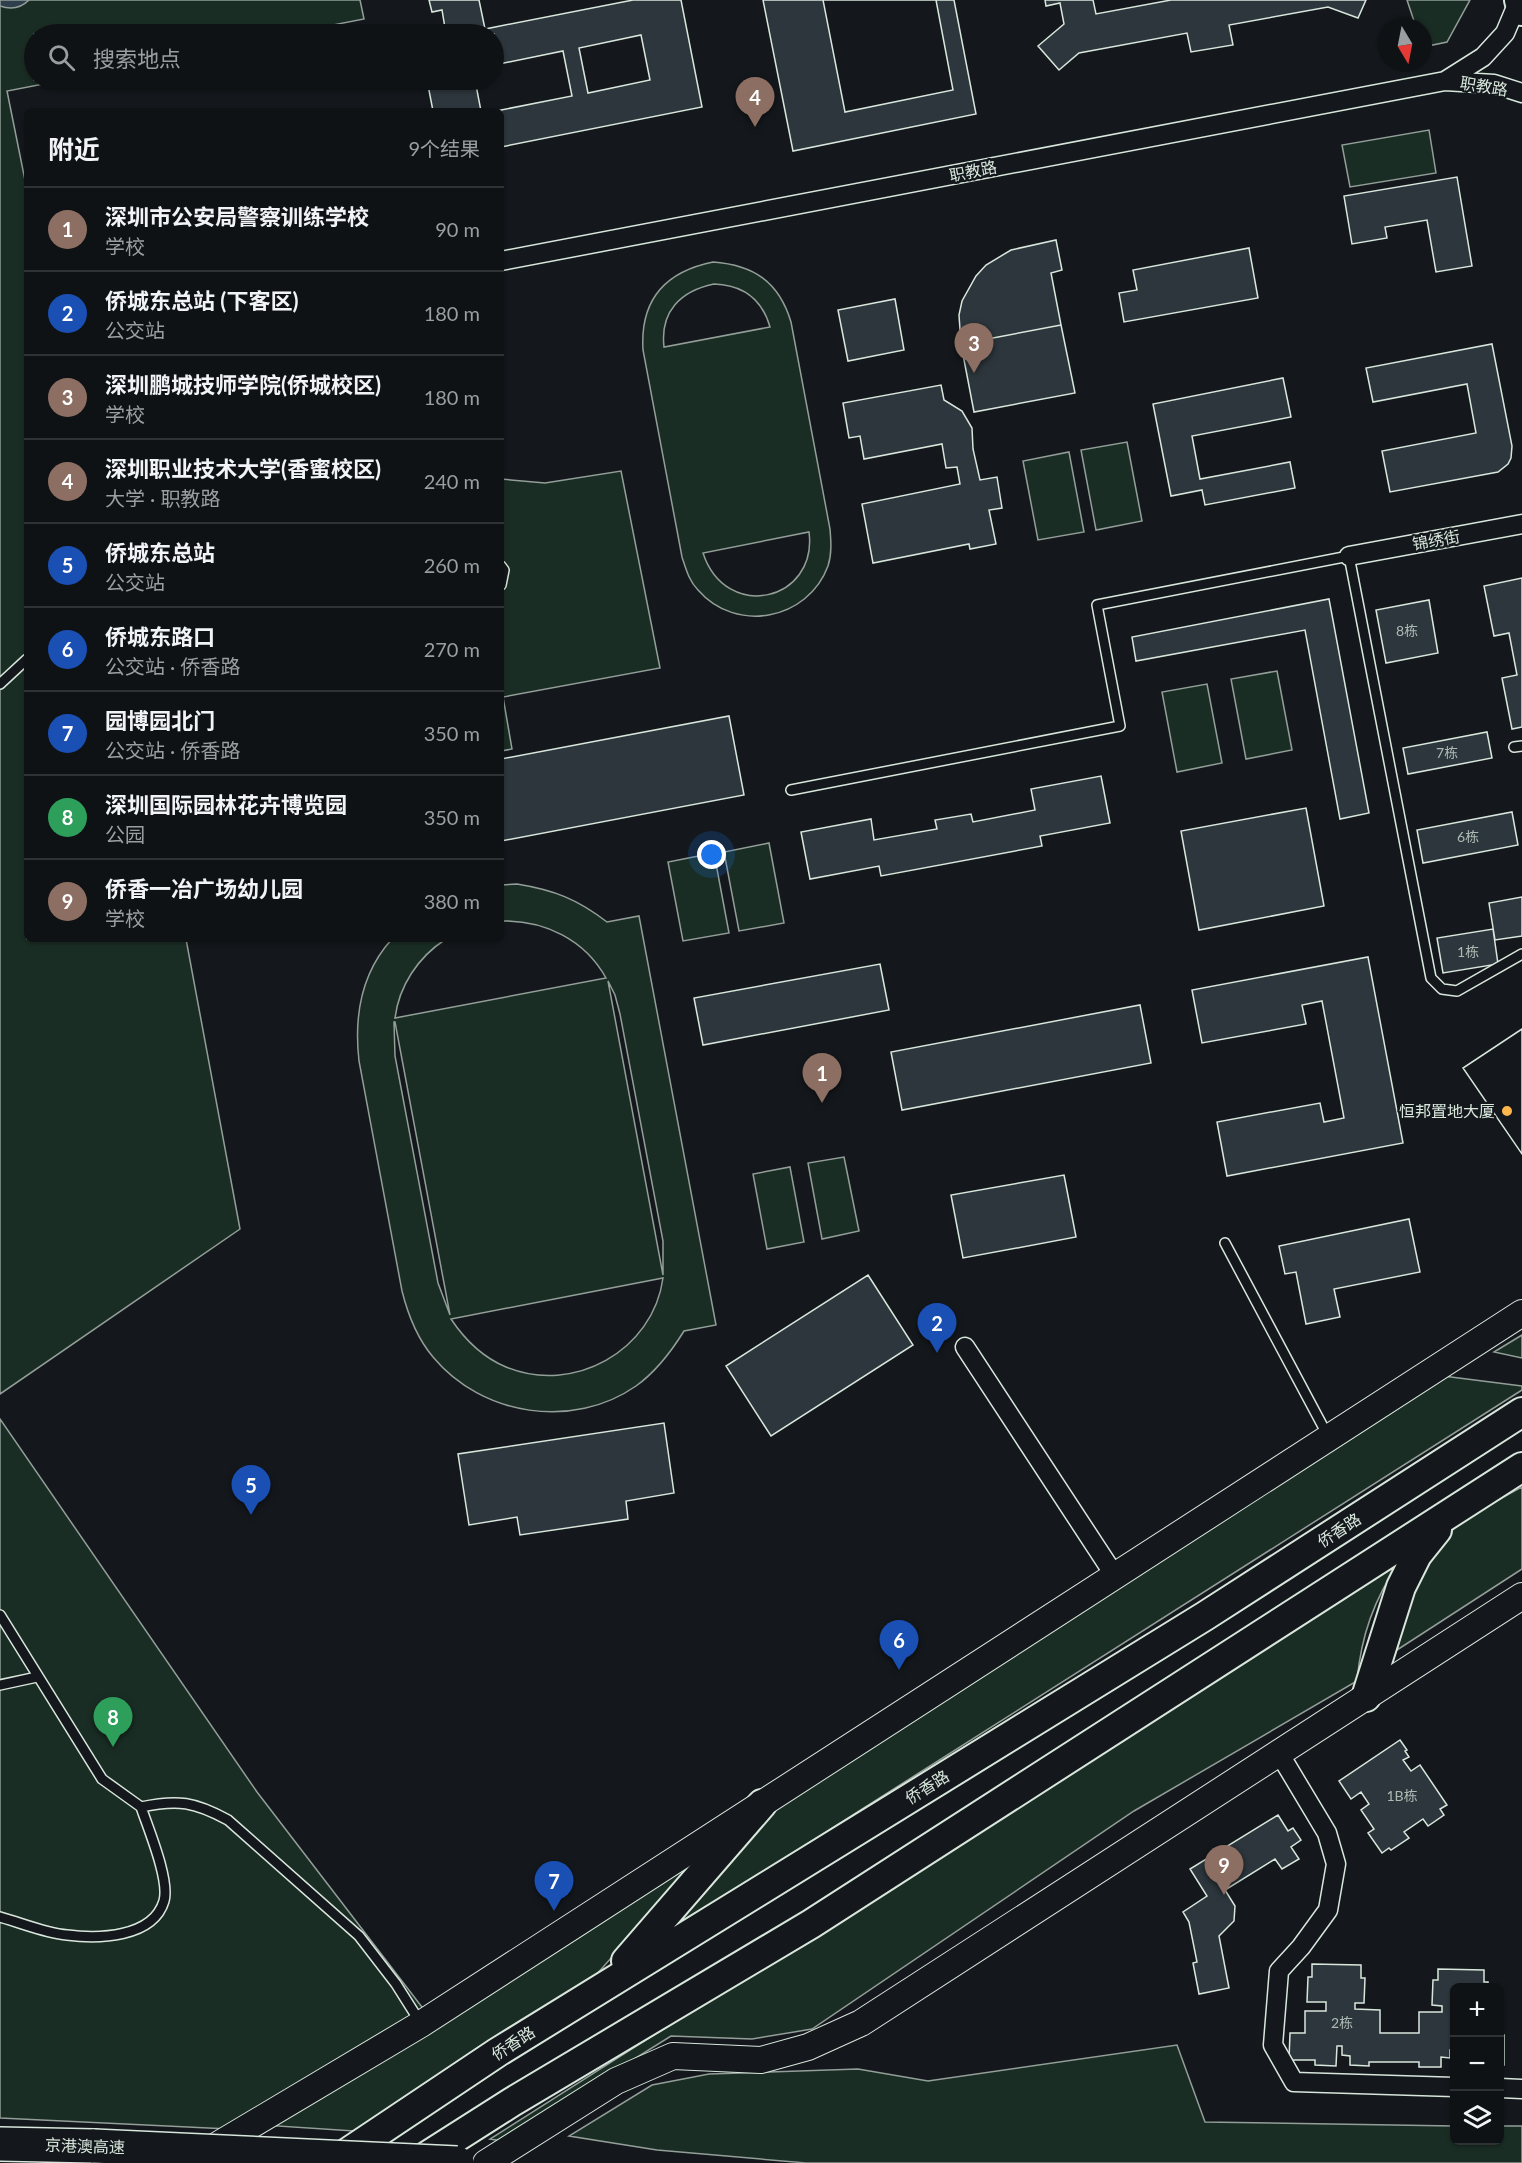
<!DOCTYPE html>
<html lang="zh">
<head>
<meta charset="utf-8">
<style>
	:root { --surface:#0f1215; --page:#1d2022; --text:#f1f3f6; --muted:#9b9ea0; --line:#2f3234; --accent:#ea580c }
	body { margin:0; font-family:Lato,"Noto Sans SC",sans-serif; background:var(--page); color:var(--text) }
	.controls { position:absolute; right:18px; bottom:18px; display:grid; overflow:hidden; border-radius:9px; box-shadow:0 2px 4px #0004 }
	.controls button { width:54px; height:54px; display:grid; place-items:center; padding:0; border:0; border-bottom:2px solid var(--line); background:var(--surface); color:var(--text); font:30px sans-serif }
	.compass { position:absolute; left:1378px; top:18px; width:54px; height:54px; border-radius:50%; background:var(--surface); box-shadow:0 2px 4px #0004; rotate:170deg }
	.you { position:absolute; left:712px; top:855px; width:21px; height:21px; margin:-15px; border:4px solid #fff; border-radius:50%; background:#1a73e8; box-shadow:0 0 0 9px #1a73e833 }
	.badge { display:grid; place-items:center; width:39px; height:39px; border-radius:50%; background:var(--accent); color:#fff; font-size:20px; font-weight:700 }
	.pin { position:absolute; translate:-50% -50px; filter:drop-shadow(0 2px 3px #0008) }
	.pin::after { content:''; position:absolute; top:32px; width:21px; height:18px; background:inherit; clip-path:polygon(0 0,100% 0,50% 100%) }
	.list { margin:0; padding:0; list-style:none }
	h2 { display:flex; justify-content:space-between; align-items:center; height:78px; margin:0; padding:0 24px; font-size:26px }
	h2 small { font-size:20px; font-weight:400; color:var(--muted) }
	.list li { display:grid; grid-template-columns:39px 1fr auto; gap:18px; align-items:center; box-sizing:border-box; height:84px; padding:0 24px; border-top:2px solid var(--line) }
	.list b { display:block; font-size:22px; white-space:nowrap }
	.list p { margin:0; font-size:20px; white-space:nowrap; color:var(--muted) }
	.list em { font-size:20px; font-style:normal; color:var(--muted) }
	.icon { flex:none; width:33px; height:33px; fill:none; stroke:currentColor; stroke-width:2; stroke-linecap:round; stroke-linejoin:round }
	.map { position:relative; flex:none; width:1522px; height:2163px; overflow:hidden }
	.search { position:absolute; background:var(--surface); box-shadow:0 2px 4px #0004; left:24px; top:24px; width:480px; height:66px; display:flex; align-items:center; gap:15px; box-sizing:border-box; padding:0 21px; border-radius:33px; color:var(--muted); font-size:22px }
	.panel { position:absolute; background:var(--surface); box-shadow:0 2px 4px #0004; left:24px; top:108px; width:480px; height:834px; border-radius:9px }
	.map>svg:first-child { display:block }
	.green { fill:#1a2d24; stroke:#939e99; stroke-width:1.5; fill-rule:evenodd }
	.water { fill:#2f3f4d; stroke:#939e99; stroke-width:1.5 }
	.building { fill:#2c363c; stroke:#d8e6dc; stroke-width:1.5; fill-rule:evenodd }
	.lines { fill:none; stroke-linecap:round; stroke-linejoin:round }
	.service-casing { stroke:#d8e6dc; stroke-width:12 }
	.minor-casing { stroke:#d8e6dc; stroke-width:21 }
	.secondary-casing { stroke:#d8e6dc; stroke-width:28 }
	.primary-casing { stroke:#d8e6dc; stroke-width:32 }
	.motorway-casing { stroke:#d8e6dc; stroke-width:36 }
	.service { stroke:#14181c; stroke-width:9 }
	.minor { stroke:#14181c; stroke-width:18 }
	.secondary { stroke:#14181c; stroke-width:26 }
	.primary { stroke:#14181c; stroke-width:28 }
	.motorway { stroke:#14181c; stroke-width:33 }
	.motorway-bridge-casing { stroke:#d8e6dc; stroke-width:36; stroke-linecap:butt }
	.motorway-bridge { stroke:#14181c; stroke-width:33 }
	.poi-dot { fill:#ffb74d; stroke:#14181c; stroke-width:2 }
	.labels { text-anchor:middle; stroke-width:4.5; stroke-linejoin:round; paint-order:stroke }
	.number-label { font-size:14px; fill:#adbab4 }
	.street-label { font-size:16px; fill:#d8e6dc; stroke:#14181c }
	.poi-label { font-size:16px; fill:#d8e6dc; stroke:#14181c; text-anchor:end }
</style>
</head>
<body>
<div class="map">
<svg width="1522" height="2163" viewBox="0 0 1522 2163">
	<rect width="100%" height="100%" fill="#14181c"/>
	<path class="green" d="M0,0H360L364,19L287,34H34V80H64L7,91L27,190V939H186L240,1229L0,1394Z
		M1407,0H1470L1447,42L1423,47V27H1416Z
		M1429,130L1436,173L1350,187L1342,145Z
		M713,262C754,265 779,282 791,322L830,529C831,541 832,554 828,566C808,620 736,634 698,590C689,581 686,569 682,557L643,350C640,301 664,272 713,262ZM714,284C743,285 762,299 770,327L664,347C660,312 680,291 714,284ZM809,532C818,601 726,623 703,553Z
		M1127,442L1142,521L1096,530L1081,450Z
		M1069,452L1084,532L1038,540L1023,461Z
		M621,471L660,668L503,697L512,749L501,751V479L545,483Z
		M1277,671L1292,750L1246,759L1231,679Z
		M1207,684L1222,763L1177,772L1162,692Z
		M769,843L784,923L739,931L724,852Z
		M714,853L729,933L683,941L668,862Z
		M517,884C554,890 577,899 607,922L639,916L716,1325L684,1331C671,1352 657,1371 636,1386C573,1430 482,1416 433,1357C417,1338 408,1315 402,1291L359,1061C354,1017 361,973 392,939H446C418,957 399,986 395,1018L606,978C585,940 545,920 501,921V885ZM608,981L615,995L620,1014L663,1241V1275ZM394,1022H395L450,1315L438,1283L395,1056ZM663,1278C653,1351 573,1395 506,1367C482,1357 465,1340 451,1319Z
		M844,1157L859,1231L822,1239L808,1163Z
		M790,1167L804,1242L767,1249L753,1174Z
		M1522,1335V1358L1494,1352Z
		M1443,1376L1522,1386V1390L670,1931L770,1799Z
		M0,1419L257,1792L425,2011L229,2129L0,2118Z
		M1522,1487V1569L1397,1650L1412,1589L1458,1522Z
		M1400,1561C1374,1599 1361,1636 1357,1681L1134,1811L812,2029L752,2039L671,2036L502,2141L490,2139Z
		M681,1866L687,1873L596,1975L354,2131L262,2125Z
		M1177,2045L1205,2122L1454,2126V2140H1500V2126H1522V2163H806L657,2150L569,2136L652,2085L709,2074L858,2069L928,2081Z"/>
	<path class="water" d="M0,0H29C21,8 11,10 0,6Z"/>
	<path class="building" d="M429,0H479L485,29L633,0H681L702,107L501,147V111H496L572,96L563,51L494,65V34H446L442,10L432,12ZM641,35L650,80L588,93L579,48Z
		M763,0H954L976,114L793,151Z
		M823,0H936L953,90L845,112Z
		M1045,0H1093L1096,14L1171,0H1366L1358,18L1328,7L1229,25L1233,45L1191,52L1187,33L1079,53L1059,70L1038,46L1064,24L1060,3L1046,6Z
		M427,80H475L481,111H433Z
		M1457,177L1472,266L1436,272L1427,220L1385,227L1387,238L1352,244L1344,196Z
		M1056,240L1062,270L1051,273L1061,325L961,344L959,315L962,301L976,276L986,265L1011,250Z
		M1249,248L1258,298L1124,322L1119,293L1137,290L1133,270Z
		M895,299L904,350L848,361L838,310Z
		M1061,325L1075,393L974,412L961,344Z
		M1492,344L1512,446L1511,458L1508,464L1498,472L1390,492L1382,451L1476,433L1467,384L1373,402L1366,368Z
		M1283,378L1291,417L1192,436L1200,479L1290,462L1295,488L1205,505L1202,490L1171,496L1153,404Z
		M941,385L944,400L962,411L972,428L973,449L980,480L997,477L1002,508L989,510L996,544L970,549L969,544L873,563L862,504L960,484L957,467L946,468L942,444L864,459L860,436L849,438L843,403Z
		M1522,578V727L1512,729L1502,678L1517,675L1509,633L1494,636L1484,586Z
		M1329,599L1369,813L1340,819L1305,630L1136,661L1132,637Z
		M1429,600L1438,653L1386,663L1376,610Z
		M729,716L744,795L501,841V759Z
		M1487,732L1492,758L1408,774L1403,748Z
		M1101,776L1110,823L1040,836L1042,846L881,876L879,866L810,879L801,832L871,819L874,840L937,829L935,820L971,814L973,822L1035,810L1031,789Z
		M1306,808L1324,906L1199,930L1181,831Z
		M1512,812L1518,845L1423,863L1417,830Z
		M1522,897V936L1495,940L1489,903Z
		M1493,929L1498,964L1443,973L1437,938Z
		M1368,957L1403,1143L1227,1176L1217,1122L1320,1103L1324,1122L1344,1118L1322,1001L1302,1005L1306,1024L1202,1043L1192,990Z
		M880,964L889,1010L703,1045L694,998Z
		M1140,1005L1151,1063L902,1110L891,1052Z
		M1522,1029V1154L1463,1068Z
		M1522,1029V1154L1463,1068Z
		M1064,1175L1076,1237L963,1258L951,1195Z
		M1409,1219L1420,1272L1334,1289L1340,1317L1306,1324L1296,1272L1285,1274L1279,1246Z
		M868,1275L913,1345L771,1436L726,1366Z
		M664,1423L674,1493L626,1501L628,1519L520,1535L517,1517L469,1525L458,1454Z
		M1400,1740L1407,1750L1405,1751L1409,1757L1403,1760L1411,1771L1420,1765L1447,1805L1440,1809L1444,1815L1428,1826L1423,1819L1404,1832L1409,1838L1391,1850L1389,1848L1382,1853L1368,1833L1374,1829L1361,1810L1369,1804L1361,1792L1351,1799L1339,1781Z
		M1278,1815L1288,1831L1293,1828L1301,1840L1291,1847L1299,1859L1282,1869L1275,1859L1225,1890L1235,1906L1234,1921L1219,1936L1229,1988L1199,1994L1193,1963L1197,1962L1189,1922L1183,1912L1207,1896L1190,1869Z
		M1312,1964L1361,1965V1978H1365L1364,2003H1355V2009L1380,2010V2033H1419V2012H1442V2006L1432,2005L1433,1980H1438V1969L1484,1970V1982H1488V1988H1454V2068V2050H1450V2058L1441,2057V2067H1419V2062H1369V2066L1350,2065V2056L1342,2055V2046H1337L1336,2066L1315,2065V2060H1289L1290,2033H1305V2011H1326V2002H1307L1308,1977H1312Z
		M1500,2035H1504V2065H1500Z"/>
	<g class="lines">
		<defs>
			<path id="service" d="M501,566L504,570L501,585
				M0,684L27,659
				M1514,747L1522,746
				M791,790L1120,726L1097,605L1349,556L1431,978L1442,989L1457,991L1522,954
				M1225,1243L1328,1436
				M0,1615L102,1779L141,1807C178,1799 195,1802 228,1820L359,1936L396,1984L420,2022
				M0,1685L37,1677
				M0,1917C22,1923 45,1933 67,1935C98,1939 153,1938 164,1901C170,1880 148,1828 141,1807"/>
			<path id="minor" d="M1445,81L1483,57L1505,33L1519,0
				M501,261L1445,81L1494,84L1522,93
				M1349,556L1522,524
				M965,1347L1115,1576
				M1279,1753L1327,1833L1336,1864L1328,1910L1301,1947L1279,1971L1273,2045L1294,2082L1454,2087
				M1500,2088L1522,2089"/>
			<path id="secondary" d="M206,2152L421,2024L1522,1313
				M486,2163L616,2081L673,2056L761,2060L808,2047L861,2023L1522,1596"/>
			<path id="primary" d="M1519,0L1522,11
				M1366,1697L1401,1587L1417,1555L1437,1530
				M626,1961L762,1804
				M332,2163L498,2052L1205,1616L1522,1412
				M416,2163L512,2102L811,1924L1522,1467"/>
			<path id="motorway" d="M0,2144L94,2146"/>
		</defs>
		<use href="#service" class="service-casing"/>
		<use href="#minor" class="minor-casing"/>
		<use href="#secondary" class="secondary-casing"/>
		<use href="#primary" class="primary-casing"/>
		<use href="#motorway" class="motorway-casing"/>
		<use href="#service" class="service"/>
		<use href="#minor" class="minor"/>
		<use href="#secondary" class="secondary"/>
		<use href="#primary" class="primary"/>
		<use href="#motorway" class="motorway"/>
		<defs>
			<path id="motorway-bridge" d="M94,2146L457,2163"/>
		</defs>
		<use href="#motorway-bridge" class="motorway-bridge-casing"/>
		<use href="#motorway-bridge" class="motorway-bridge"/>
	</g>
	<circle class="poi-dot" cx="1507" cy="1111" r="6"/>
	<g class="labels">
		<g class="number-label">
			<text x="1407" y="636">8栋</text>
			<text x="1447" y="758">7栋</text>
			<text x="1468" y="842">6栋</text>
			<text x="1468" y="957">1栋</text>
			<text x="1402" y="1801">1B栋</text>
			<text x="1342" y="2028">2栋</text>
		</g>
		<g class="street-label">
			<text transform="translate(1484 86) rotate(9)" y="6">职教路</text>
			<text transform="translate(973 171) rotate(-11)" y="6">职教路</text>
			<text transform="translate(1436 540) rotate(-10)" y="6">锦绣街</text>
			<text transform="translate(1339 1530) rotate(-33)" y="6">侨香路</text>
			<text transform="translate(927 1787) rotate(-32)" y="6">侨香路</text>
			<text transform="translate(513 2043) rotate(-33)" y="6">侨香路</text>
			<text transform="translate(85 2146) rotate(2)" y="6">京港澳高速</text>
		</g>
		<g class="poi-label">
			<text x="1495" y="1117">恒邦置地大厦</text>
		</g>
	</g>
</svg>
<div class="controls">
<button>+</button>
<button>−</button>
<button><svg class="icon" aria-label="layers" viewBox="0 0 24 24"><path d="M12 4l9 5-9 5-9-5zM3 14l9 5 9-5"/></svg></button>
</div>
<svg class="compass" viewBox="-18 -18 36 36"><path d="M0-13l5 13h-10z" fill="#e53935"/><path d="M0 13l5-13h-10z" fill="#9b9ea0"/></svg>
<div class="you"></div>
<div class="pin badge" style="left:822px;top:1103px;background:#8d6e63">1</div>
<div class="pin badge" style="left:937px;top:1353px;background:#1a4fb4">2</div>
<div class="pin badge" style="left:974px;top:373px;background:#8d6e63">3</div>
<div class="pin badge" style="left:755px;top:127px;background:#8d6e63">4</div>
<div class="pin badge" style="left:251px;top:1515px;background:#1a4fb4">5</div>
<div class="pin badge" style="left:899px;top:1670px;background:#1a4fb4">6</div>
<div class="pin badge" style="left:554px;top:1911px;background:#1a4fb4">7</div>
<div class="pin badge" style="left:113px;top:1747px;background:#2e9e5b">8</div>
<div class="pin badge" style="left:1224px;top:1895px;background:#8d6e63">9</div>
<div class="search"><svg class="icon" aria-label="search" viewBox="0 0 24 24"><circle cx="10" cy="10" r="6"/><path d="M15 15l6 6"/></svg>搜索地点</div>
<section class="panel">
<h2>附近<small>9个结果</small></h2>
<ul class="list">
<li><span class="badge" style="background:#8d6e63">1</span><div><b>深圳市公安局警察训练学校</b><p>学校</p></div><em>90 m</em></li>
<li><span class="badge" style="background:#1a4fb4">2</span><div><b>侨城东总站 (下客区)</b><p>公交站</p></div><em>180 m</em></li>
<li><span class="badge" style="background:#8d6e63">3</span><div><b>深圳鹏城技师学院(侨城校区)</b><p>学校</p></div><em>180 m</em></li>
<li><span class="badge" style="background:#8d6e63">4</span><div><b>深圳职业技术大学(香蜜校区)</b><p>大学 · 职教路</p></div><em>240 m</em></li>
<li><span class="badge" style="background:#1a4fb4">5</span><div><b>侨城东总站</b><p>公交站</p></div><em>260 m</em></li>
<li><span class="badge" style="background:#1a4fb4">6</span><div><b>侨城东路口</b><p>公交站 · 侨香路</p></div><em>270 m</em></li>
<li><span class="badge" style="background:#1a4fb4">7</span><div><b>园博园北门</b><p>公交站 · 侨香路</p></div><em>350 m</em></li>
<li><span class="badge" style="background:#2e9e5b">8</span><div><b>深圳国际园林花卉博览园</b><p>公园</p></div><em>350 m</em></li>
<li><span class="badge" style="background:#8d6e63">9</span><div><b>侨香一冶广场幼儿园</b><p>学校</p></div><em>380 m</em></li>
</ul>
</section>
</div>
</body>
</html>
